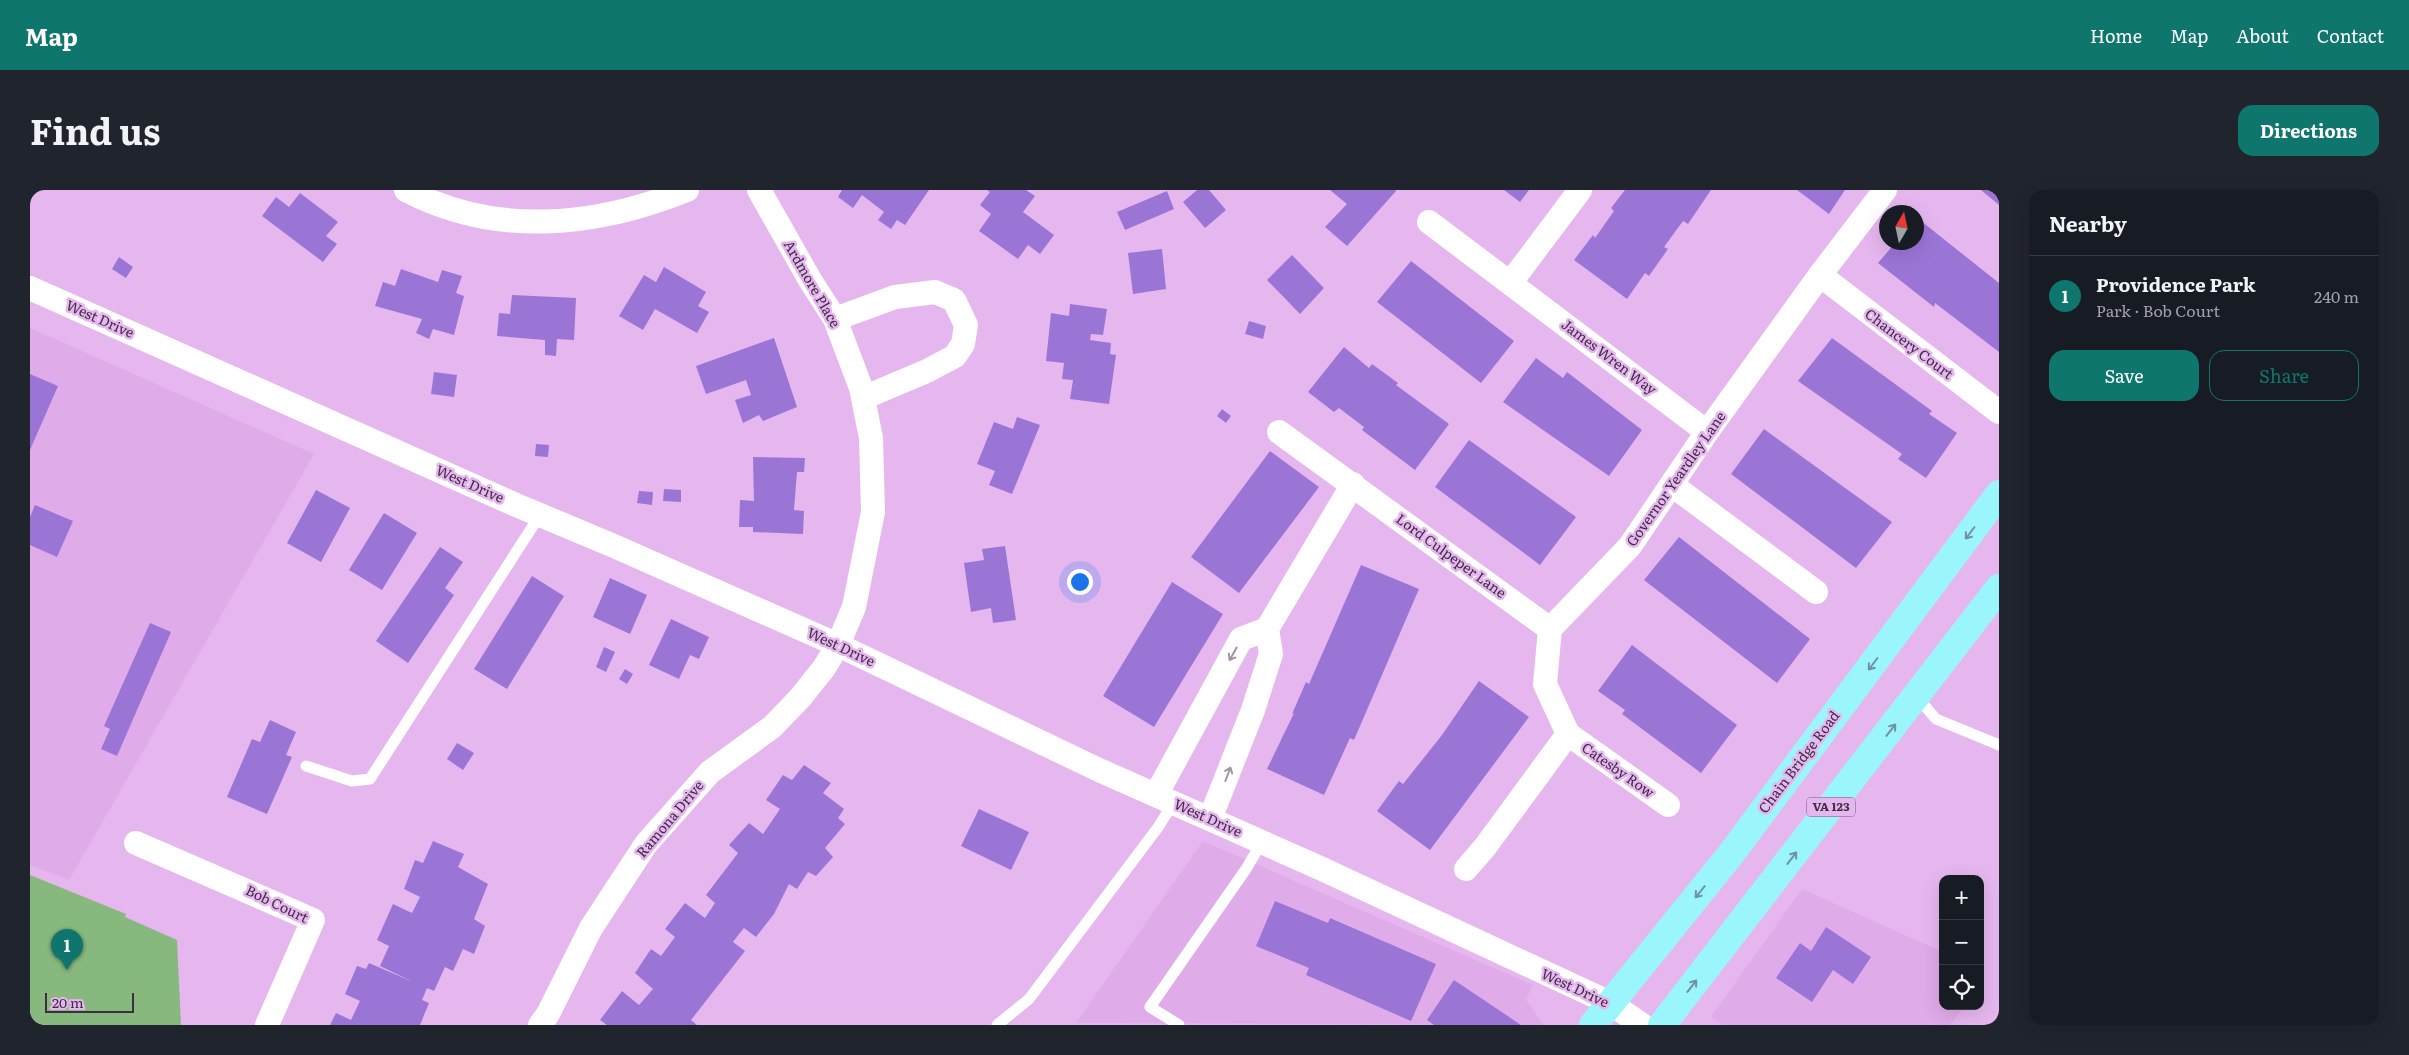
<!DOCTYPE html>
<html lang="en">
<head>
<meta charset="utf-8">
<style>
	:root { --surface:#171b24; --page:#20242c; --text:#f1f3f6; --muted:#9ea1a6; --line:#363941; --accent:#0f766e }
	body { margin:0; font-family:Literata,serif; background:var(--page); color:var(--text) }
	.controls { position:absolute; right:15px; bottom:15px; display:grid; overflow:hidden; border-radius:10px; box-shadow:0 5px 20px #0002 }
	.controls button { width:45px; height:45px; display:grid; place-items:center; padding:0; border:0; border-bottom:1px solid var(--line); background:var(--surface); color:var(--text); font:25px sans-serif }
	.compass { position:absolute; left:1849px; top:15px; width:45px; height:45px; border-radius:50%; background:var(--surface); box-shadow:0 5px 20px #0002; rotate:9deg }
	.scale { position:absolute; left:15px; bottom:12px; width:89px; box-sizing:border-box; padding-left:5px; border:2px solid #402d44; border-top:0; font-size:14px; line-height:18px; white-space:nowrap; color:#402d44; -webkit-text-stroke:4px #e6b7ef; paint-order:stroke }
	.you { position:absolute; left:1049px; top:391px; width:18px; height:18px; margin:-12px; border:4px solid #fff; border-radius:50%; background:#1a73e8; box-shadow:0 0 0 8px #1a73e833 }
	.badge { display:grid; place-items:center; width:32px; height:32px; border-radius:50%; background:var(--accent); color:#fff; font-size:16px; font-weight:700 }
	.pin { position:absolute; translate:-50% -41px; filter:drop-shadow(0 1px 2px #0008) }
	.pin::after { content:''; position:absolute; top:26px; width:18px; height:15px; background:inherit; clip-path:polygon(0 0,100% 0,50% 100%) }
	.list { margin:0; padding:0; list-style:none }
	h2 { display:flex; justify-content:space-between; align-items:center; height:65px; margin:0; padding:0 20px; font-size:21px }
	h2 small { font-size:16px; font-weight:400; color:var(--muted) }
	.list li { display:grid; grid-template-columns:32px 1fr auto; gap:15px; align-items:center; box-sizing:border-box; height:80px; padding:0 20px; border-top:1px solid var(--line) }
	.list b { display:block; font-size:19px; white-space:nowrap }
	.list p { margin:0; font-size:16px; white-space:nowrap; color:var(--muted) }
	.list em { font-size:16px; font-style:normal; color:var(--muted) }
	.actions { display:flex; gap:10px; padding:15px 20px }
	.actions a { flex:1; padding:11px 0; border:1px solid var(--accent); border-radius:15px; text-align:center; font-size:18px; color:var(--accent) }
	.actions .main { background:var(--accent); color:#fff }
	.icon { flex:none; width:28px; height:28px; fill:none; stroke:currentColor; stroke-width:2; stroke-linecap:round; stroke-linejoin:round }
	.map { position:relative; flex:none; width:1969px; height:835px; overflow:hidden; border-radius:15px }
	header { display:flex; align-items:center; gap:30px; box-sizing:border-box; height:70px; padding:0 25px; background:var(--accent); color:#fff }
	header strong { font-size:24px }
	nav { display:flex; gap:28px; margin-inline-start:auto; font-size:18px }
	.intro { display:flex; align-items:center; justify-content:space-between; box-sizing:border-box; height:120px; padding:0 30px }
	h1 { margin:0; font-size:35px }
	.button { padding:12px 22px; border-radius:15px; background:var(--accent); color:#fff; font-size:18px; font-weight:700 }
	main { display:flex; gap:30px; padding:0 30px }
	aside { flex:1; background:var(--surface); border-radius:15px; box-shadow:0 5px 20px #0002 }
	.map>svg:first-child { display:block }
	.built { fill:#dfabe9 }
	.green { fill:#87b87e }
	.building { fill:#9b75d6 }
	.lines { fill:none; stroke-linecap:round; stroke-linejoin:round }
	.service { stroke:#fff; stroke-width:11 }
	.minor { stroke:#fff; stroke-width:24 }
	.primary { stroke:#9bf6fb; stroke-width:28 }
	.oneway { stroke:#6e92a0 }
	.oneway2 { stroke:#a096a2 }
	.labels { text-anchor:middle; stroke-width:5; stroke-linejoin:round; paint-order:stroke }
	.shield { fill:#e6b7ef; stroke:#725677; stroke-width:1 }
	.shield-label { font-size:12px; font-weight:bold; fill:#402d44 }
	.street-label { font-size:14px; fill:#402d44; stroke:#e6b7ef }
</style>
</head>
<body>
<header>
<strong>Map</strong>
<nav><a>Home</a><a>Map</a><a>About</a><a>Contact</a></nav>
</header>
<div class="intro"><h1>Find us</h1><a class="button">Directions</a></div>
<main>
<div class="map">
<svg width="1969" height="835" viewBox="0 0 1969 835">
	<rect width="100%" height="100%" fill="#e6b7ef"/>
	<path class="built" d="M0,138L284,264L39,690L0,675Z
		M1173,651L1503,795L1496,810L1514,835L1046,833Z
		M1772,699L1913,762V816H1935L1920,835H1693L1681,827Z"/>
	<path class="green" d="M0,685L96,724L95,727L147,750L151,835H0Z"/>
	<path class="building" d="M812,0H899L875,35L867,30L861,39L848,30L854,22L832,5L823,18L808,7Z
		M957,0H996L1005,6L993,22L1024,45L1010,64L998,55L988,69L949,41L961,24L950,15L960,2Z
		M1167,0H1179L1196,20L1175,38L1153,12Z
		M1300,0H1365L1366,1L1317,56L1295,37L1317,14Z
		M1474,0H1499L1490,12Z
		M1595,0H1681L1658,34L1653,31L1634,57L1638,59L1619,86L1615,83L1597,109L1544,70L1563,45L1565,48L1584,21L1581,18Z
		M1767,0H1815L1799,24Z
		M1951,0H1969V15Z
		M1137,1L1144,19L1095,40L1087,22Z
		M270,3L308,32L296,46L307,54L293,72L232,26L246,7L259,17Z
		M1886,27L1969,93V162L1905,113L1904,117L1848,73L1866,52H1886Z
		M1132,59L1136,99L1103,104L1098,63Z
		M1262,65L1294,98L1270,124L1237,90Z
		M89,67L103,77L96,88L82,79Z
		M1381,71L1484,151L1451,193L1347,112Z
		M634,77L676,102L668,116L679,122L667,143L625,119L613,140L589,126L614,85L626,92Z
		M371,79L408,92L412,80L432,86L426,103L434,106L424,145L403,139L399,149L386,143L392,129L345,116L353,92L365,96Z
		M482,105L546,108L544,150L527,149L526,166L515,165V150L467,146L469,123L480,124Z
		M1040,114L1077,119L1073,145L1061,144L1060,150L1081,153L1080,164L1086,165L1079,214L1040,209L1043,190L1032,189L1034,173L1016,171L1021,123L1039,126Z
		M1219,131L1236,136L1233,149L1215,144Z
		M744,148L767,217L733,231L729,225L713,233L705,210L721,205L716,190L676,204L666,176Z
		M1802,148L1902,221L1899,224L1927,243L1896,288L1868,269L1872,264L1768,191Z
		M1314,157L1339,178L1342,174L1368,193L1366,195L1419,234L1385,280L1332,240L1334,237L1309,218L1304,222L1278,202Z
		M1506,168L1533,188L1537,182L1612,240L1579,286L1473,212Z
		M404,182L427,185L424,207L401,204Z
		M0,184L28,196L0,260Z
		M1192,219L1201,226L1196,233L1187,226Z
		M987,227L1010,235L982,304L959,295L965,281L947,274L964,232L983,239Z
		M1734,239L1862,332L1826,378L1701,284Z
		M1439,250L1546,327L1510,375L1405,297Z
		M506,254L519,255L518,267L505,266Z
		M1240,261L1289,297L1209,403L1161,367Z
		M723,267L775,268L774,282H767L764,320L774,321L773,344L723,342V337H709L710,310L724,311Z
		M634,299L651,300V312L633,311Z
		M286,300L320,318L291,372L257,353Z
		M609,301L623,302L622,315L607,313Z
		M5,315L43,331L27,367L0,355V327Z
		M354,323L387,343L352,400L319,380Z
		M1649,347L1780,449L1747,493L1614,390Z
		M975,356L986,430L963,433L961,418L941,422L934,373L954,370L952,359Z
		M410,357L433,372L415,398L424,405L378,473L346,451Z
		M1331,375L1389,399L1324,550L1320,548L1294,605L1237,579L1264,523L1262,524L1276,492L1279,494Z
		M502,386L534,406L477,499L444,479Z
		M580,388L617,405L600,444L563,427Z
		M1142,392L1193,424L1124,537L1073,506Z
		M641,429L679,447L669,469L660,465L649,489L619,475Z
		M120,433L141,442L87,566L71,559L80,539L74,536Z
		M1602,455L1707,535L1671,583L1592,524L1595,520L1568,501Z
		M574,457L585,462L576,482L566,477Z
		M595,479L603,484L597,494L589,489Z
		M1449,491L1499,527L1400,660L1347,621L1369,591L1373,594L1412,545Z
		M240,530L266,542L256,565L262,567L237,624L197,607L222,549L230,552Z
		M427,553L444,563L433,580L417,569Z
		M774,575L801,593L793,603L814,619L808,628L815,634L795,658L803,667L786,686L778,682L767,699L759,694L744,724L726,747L714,738L709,744L703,752L715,761L661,830L667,835H577L570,830L592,801L609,815L623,799L605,783L621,759L631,766L645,747L635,739L655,713L675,728L685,713L676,705L708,663L699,655L719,633L733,644L750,619L736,610L753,585L762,590Z
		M949,619L999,642L981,680L931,656Z
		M403,651L434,664L428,677L458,694L444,729L455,736L444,764L433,759L423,781L415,777L404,801L397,798L392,810L399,813L390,835H300L306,823L321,830L330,811L315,804L327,776L336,779L339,773L383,792L350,776L359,756L347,750L363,714L382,723L390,707L374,699L385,670L393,673Z
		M1245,711L1298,733L1300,728L1406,774L1381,831L1276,785L1279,778L1226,756Z
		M1796,737L1841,767L1823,794L1803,780L1782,812L1746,788L1770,753L1781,761Z
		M1424,790L1491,835H1404L1397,830Z"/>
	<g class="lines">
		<path class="service" d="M1887,507L1906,529L1969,555
			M276,576L322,591L340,589L510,325
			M967,835L999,809L1129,636L1143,613
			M1149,835L1120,817L1216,679L1232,652"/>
		<path class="minor" d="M376,0C466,47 566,37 657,0
			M1399,32L1677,242
			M1790,85L1969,222
			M1481,92L1550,0
			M0,98L486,315L584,356L808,455L1069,580L1290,678L1580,813L1612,835
			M805,129L865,107L905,102L924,110L936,135L933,154L925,166L897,181L833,208
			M1249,242L1520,439
			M1642,295L1786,402
			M1237,439L1323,294
			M1538,544L1638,615
			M1126,605L1211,449L1237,439L1241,464L1223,520L1180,629
			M106,653L283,730L237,835
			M1436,679L1455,657L1538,544L1515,494L1520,439L1600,356L1677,242L1790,85L1855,0
			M510,835L518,824L561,738L616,654L680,582L742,537L770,508L794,478L808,455L824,417L843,322L841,248L831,198L805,129L780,90L729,0"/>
		<path class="primary" d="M1563,835L1701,664L1969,304
			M1632,835L1969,398"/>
	</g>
	<defs><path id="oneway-shaft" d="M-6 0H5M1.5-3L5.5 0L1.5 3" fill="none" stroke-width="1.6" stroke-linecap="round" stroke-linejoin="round" transform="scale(1.25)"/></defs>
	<g class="oneway">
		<use href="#oneway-shaft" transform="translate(1940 343) rotate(127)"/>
		<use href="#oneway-shaft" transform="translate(1843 474) rotate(127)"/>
		<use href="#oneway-shaft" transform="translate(1861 540) rotate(-52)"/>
		<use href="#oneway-shaft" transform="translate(1762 668) rotate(-52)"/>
		<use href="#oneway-shaft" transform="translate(1670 702) rotate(129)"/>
		<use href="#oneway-shaft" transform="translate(1662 796) rotate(-52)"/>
	</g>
	<g class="oneway2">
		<use href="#oneway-shaft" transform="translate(1203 464) rotate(119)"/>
		<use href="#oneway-shaft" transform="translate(1198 584) rotate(-69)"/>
	</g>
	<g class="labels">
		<rect class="shield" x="1777" y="607.5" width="48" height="19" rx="4"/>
		<g class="shield-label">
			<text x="1801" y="621">VA 123</text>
		</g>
		<g class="street-label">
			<text transform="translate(782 94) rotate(60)" y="5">Ardmore Place</text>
			<text transform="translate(70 129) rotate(24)" y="5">West Drive</text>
			<text transform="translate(1879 154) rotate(37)" y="5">Chancery Court</text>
			<text transform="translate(1579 167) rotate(37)" y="5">James Wren Way</text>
			<text transform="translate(1646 289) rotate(-55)" y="5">Governor Yeardley Lane</text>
			<text transform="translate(440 294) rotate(24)" y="5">West Drive</text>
			<text transform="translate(1421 366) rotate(36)" y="5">Lord Culpeper Lane</text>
			<text transform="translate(811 457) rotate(25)" y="5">West Drive</text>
			<text transform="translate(1769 572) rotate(-53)" y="5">Chain Bridge Road</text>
			<text transform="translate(1588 580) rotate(35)" y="5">Catesby Row</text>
			<text transform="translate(1178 628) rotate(24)" y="5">West Drive</text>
			<text transform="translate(640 629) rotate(-50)" y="5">Ramona Drive</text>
			<text transform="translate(247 714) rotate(26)" y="5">Bob Court</text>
			<text transform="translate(1545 798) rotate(25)" y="5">West Drive</text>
		</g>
	</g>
</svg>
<div class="controls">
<button>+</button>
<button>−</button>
<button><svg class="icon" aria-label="locate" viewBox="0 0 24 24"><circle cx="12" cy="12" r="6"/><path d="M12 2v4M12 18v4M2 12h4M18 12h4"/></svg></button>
</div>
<svg class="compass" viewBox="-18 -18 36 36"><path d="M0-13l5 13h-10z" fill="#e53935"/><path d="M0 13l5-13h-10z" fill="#9ea1a6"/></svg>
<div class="scale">20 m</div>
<div class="you"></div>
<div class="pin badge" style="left:37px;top:780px">1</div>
</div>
<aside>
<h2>Nearby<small></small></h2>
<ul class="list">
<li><span class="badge">1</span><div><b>Providence Park</b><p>Park · Bob Court</p></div><em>240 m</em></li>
</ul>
<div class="actions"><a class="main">Save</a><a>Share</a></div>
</aside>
</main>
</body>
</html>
